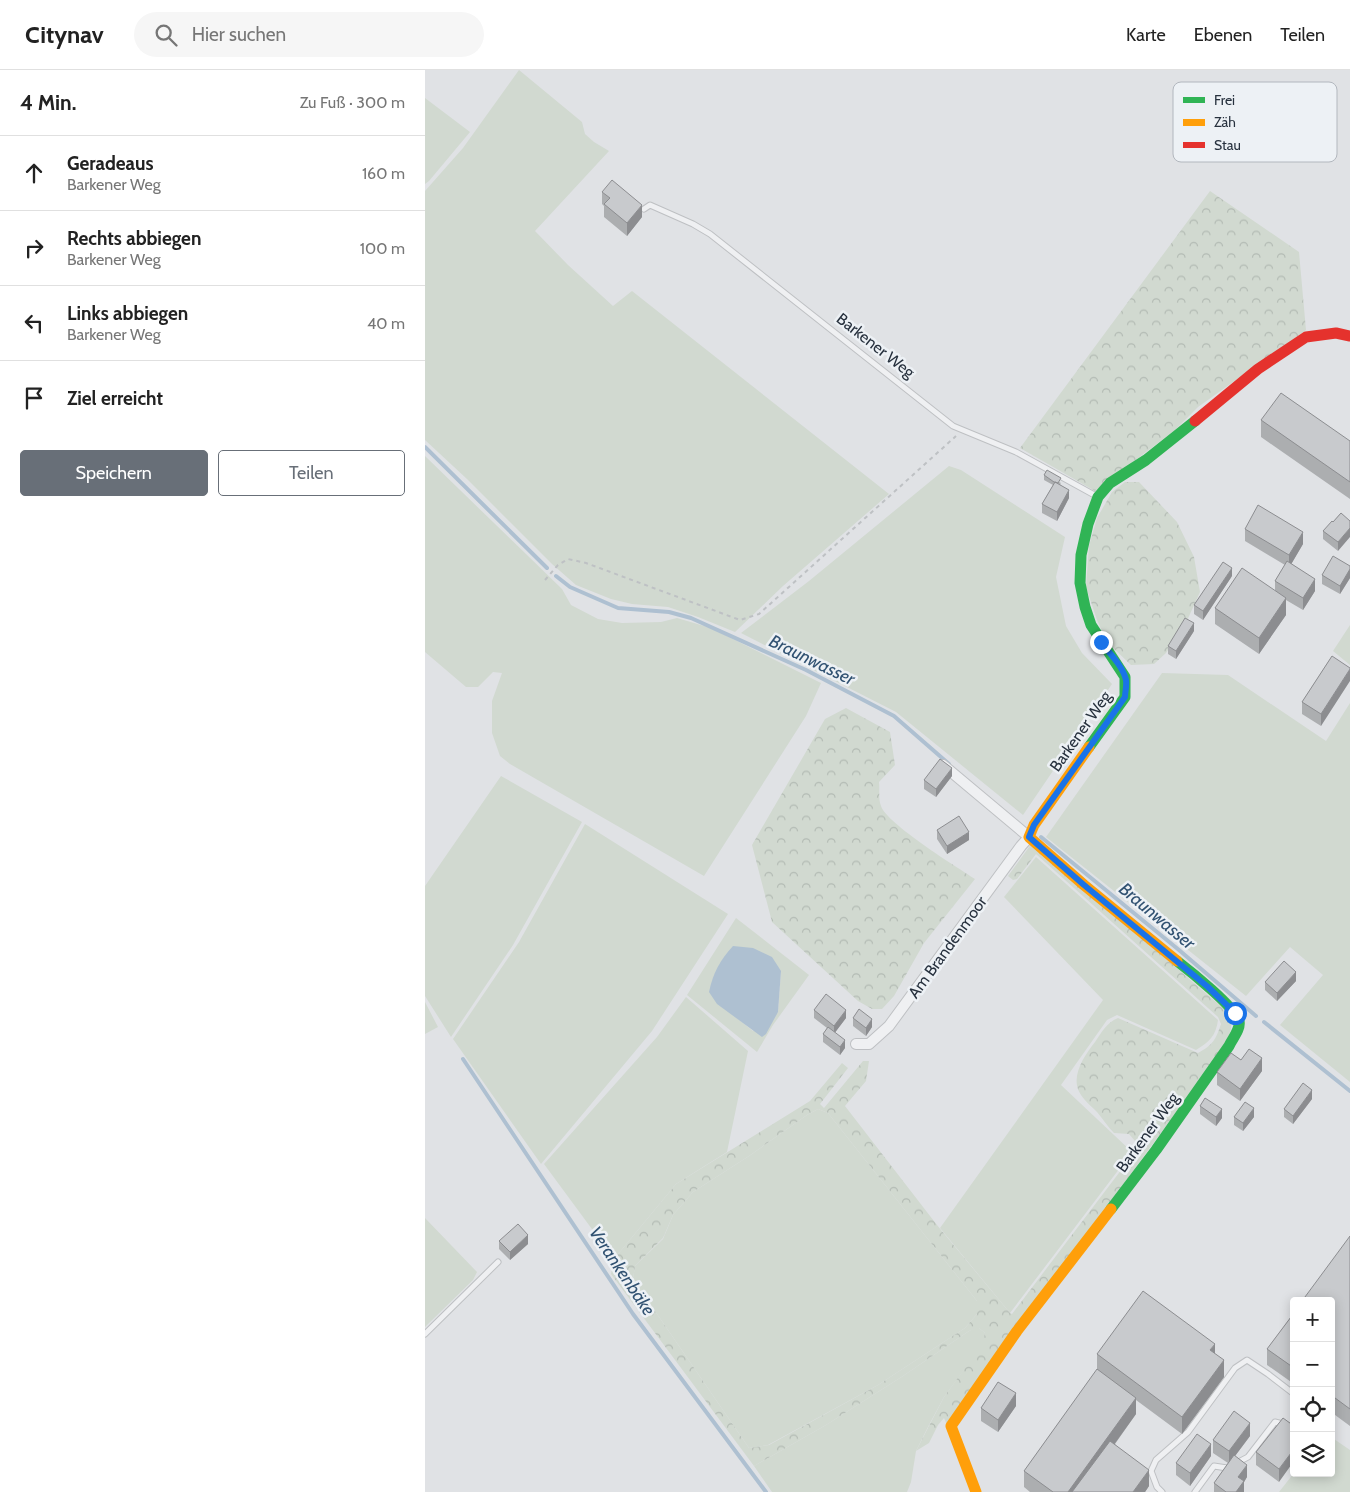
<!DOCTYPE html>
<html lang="de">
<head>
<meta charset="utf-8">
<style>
	:root { --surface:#fff; --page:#f6f6f6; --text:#222; --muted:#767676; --line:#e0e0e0; --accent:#686f78 }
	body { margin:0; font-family:Cabin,sans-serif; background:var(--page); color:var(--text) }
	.controls { position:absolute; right:15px; bottom:15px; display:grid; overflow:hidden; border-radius:5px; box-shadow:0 2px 12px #0003 }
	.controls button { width:45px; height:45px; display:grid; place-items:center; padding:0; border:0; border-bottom:1px solid var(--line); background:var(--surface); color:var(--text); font:25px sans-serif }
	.stop { position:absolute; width:15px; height:15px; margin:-11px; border:4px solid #1a73e8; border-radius:50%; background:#fff }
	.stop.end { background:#1a73e8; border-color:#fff; box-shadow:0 1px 5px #0008 }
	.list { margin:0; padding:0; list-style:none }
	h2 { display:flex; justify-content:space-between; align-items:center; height:65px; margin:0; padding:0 20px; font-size:21px }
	h2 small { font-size:16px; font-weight:400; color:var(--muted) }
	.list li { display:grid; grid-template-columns:32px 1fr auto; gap:15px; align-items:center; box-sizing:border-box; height:75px; padding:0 20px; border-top:1px solid var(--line) }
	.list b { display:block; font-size:19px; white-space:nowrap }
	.list p { margin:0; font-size:16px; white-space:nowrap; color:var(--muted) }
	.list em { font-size:16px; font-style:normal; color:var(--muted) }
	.actions { display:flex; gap:10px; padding:15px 20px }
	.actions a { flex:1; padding:11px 0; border:1px solid var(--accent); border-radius:5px; text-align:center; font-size:18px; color:var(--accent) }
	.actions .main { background:var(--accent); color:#fff }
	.icon { flex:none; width:28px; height:28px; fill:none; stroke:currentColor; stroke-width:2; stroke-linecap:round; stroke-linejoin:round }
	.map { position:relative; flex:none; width:925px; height:1422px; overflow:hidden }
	header { display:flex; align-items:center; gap:30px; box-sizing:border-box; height:70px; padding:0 25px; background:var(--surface); border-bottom:1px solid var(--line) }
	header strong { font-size:24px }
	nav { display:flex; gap:28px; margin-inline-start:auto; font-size:18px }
	.search { width:350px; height:45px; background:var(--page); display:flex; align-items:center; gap:12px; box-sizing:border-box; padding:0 18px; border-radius:28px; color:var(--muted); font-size:19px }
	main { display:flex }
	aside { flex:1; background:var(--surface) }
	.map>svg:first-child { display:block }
	.green { fill:#d1d9d0; fill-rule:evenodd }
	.forest { fill:url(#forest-crowns); fill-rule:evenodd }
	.water { fill:#aec0d1 }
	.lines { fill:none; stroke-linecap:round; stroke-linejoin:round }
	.stream { stroke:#aec0d1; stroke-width:4 }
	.lane-casing { stroke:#bec0c3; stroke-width:7 }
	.street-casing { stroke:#bec0c3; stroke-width:12 }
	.path { stroke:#bec1c4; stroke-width:2; stroke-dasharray:4 4; stroke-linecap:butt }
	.lane { stroke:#eff0f2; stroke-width:5 }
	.street { stroke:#eff0f2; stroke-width:10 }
	.fast { stroke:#30b455; stroke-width:11 }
	.slow { stroke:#ff9f0a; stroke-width:11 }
	.jam { stroke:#e5322d; stroke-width:11 }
	.wall { fill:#acaeb0 }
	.shaded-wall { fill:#8c8d90 }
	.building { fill:#c8cacd; stroke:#8c8d90 }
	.route { stroke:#1a73e8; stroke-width:6 }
	.labels { text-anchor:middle; stroke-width:5; stroke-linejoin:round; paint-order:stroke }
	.street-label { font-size:16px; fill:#27313e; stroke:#edf1f5 }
	.water-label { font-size:18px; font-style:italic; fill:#315272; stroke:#edf1f5 }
	.key { fill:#edf1f5; stroke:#b2b7be; stroke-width:1 }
	.key-label { font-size:14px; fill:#27313e }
</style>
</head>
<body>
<header>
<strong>Citynav</strong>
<div class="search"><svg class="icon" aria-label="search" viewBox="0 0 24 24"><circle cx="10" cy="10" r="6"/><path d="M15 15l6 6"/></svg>Hier suchen</div>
<nav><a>Karte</a><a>Ebenen</a><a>Teilen</a></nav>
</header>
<main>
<aside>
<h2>4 Min.<small>Zu Fuß · 300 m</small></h2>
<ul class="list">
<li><svg class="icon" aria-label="ahead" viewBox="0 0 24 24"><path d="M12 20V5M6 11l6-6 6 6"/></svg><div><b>Geradeaus</b><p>Barkener Weg</p></div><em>160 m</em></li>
<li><svg class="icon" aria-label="right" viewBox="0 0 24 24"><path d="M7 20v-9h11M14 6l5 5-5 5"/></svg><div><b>Rechts abbiegen</b><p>Barkener Weg</p></div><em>100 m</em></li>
<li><svg class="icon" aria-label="left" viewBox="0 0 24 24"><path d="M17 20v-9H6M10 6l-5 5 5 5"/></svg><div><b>Links abbiegen</b><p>Barkener Weg</p></div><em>40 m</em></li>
<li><svg class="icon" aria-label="arrive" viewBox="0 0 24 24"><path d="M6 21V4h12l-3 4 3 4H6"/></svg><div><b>Ziel erreicht</b></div></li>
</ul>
<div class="actions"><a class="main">Speichern</a><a>Teilen</a></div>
</aside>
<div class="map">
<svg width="925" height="1422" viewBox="0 0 925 1422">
	<defs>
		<pattern id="forest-crowns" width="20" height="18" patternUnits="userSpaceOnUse" patternTransform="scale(1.25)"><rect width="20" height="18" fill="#d1d9d0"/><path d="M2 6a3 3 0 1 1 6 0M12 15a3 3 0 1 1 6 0" fill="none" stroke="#b3bbb4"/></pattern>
	</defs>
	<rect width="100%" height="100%" fill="#e0e2e5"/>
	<path class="green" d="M94,0L157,52L160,64L169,72L184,81L110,161L143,195L188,236L207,221L464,424L358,516L310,562L273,547L243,537L207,534L186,529L151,515L127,494L42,409L0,370V121L38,78Z
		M0,28L45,62L4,111L0,114Z
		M0,386L137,519L146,535L173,549L197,553L236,552L252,548L286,558L396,613L381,646L279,806L85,694L75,686L67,663V631L77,603L68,602L53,617H41L0,582Z
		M524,396L536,400L640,467L631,507L641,556L657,583L687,614L598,745L471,642L316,563L384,511Z
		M925,555V595L908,581Z
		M737,603L803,605L901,671L925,633V1012L855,955L898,905L865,877L821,926L621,767Z
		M76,706L157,752L88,875L26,967L0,926V816Z
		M160,754L303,844L227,961L116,1094L28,969L94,872Z
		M611,787L793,950C791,966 784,972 771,980L692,945L682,950L636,1015L707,1082L585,1243L515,1158L678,930L579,827Z
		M311,848L384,905L348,955L332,982L262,925ZM356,901L353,942L328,961L307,944Z
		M261,927L323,981L302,1082L251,1114L189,1189L119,1094L232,967Z
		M0,932L13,957L0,964Z
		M393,1039L403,1043L552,1231V1244L540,1258L453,1315L343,1375L324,1378L208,1209L210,1196L238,1169L248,1145L268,1122L324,1086L382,1045Z
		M0,1148L52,1202L48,1210L0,1257Z
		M553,1257L560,1263L559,1273L519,1327L504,1355L491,1381L486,1412L482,1422H347L329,1396L401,1355L478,1306L544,1261Z
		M906,1367L925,1380V1422H854L869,1403H906Z"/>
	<path class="forest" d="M785,121L874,182L881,260L773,337L750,360L670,421L595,378Z
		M700,412H714L752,452L769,487L775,522L760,555L741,583L729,594L706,595L682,572L672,550L661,517L664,476L672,448L687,422Z
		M421,638L465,662L470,695L454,712C455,719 453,729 456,736C462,754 532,797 550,809L499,873L469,926L457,939H447L433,931L347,852L327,775L400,649Z
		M607,773L806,945V959L801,974L522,1355L519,1348L513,1355L504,1373L491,1381L519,1327L558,1273L560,1263L554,1258L544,1261L478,1306L401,1355L329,1396L186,1204L189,1189L251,1114L385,1031L417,993L423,998L395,1034L399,1038L438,991H444L441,1011L420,1036L512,1155L585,1243L587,1244L709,1083L710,1071L704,1064L689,1063C683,1057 678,1049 672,1042C667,1037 660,1031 656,1025C644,1008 659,986 670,972C677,962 681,953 693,948L773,983C788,975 791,969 796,954L793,947L611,784L592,809L588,810L583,806ZM393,1039L403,1043L552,1231V1244L540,1258L453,1315L344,1375L324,1378L208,1209L210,1196L238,1168L248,1145L268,1122L324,1086L382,1045Z"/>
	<path class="water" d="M308,876L328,878L347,887L356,901L353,942L341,964L337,967L292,934L284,922C288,903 295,890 308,876Z"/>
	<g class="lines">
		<path class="stream" d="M0,377L122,498
			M131,506L145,517L193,538L244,542L266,548L381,600L469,646L524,694
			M616,767L754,880L831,946
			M839,952L925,1021
			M38,989L208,1244L341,1422"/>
		<defs>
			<path id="lane" d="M219,139L225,135L268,154L285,164L528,356L591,382L673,427
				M0,1264L73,1192
				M737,1422L732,1417L726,1401L731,1390L763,1362L810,1298L822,1290L843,1304L869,1324
				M770,1422L789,1396L802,1398L823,1387L850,1352L869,1357"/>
			<path id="street" d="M431,974H444L464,956L596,776L604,767L518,695"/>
		</defs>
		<use href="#lane" class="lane-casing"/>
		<use href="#street" class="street-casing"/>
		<path class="path" d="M120,510L133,495L143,489L161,493L315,550L334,544L531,366"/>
		<use href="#lane" class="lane"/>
		<use href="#street" class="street"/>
		<path class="fast" d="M664,677L700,627V607L666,555L660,537L655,513L656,485L663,454L673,427L685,413L721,390L770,351
			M686,1139L731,1080L804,976C807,969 816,959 814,951C810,937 765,901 752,891"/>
		<path class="slow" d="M664,677L609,755L604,767L659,815L752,891
			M551,1422L526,1356L592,1261L686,1139"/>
		<path class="jam" d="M770,351L833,299L881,267L911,263L925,266"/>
	</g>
	<path class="wall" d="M177,122L217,147L202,166L179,147V136L177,134Z
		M836,350L925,371V429L836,367Z
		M619,405L636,413L635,414L644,428L632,451L617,443V434L628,415L619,410Z
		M916,443L913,481L898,469V461L908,452Z
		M820,459L878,474L866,494L890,521L878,540L861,530V545L834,584L790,554V538L850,521V511L860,495L820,471Z
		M925,496V508L915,524L897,514V505Z
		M807,506L778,550L769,544V535Z
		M769,561L751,589L743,584V576Z
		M907,586L896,656L877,644V632Z
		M527,706L511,727L499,719V710Z
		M512,760L544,770L522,784L512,769Z
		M871,911L852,931L840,920V912Z
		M389,940L421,948L410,962L420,978L415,985L398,972V964L402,958L389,948Z
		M428,948L447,957L441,966L428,956Z
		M816,990L837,1001L815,1031L792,1015V1002Z
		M887,1029L868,1054L859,1047V1039Z
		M775,1036L797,1048L791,1056L775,1044Z
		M809,1047H829L818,1061L809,1055Z
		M925,1166V1356L906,1342V1231Z
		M74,1171L103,1174L85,1190L74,1179Z
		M869,1243V1314L842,1295V1279Z
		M672,1284H790L799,1307L757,1364L711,1330V1344L690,1374L724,1416L720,1422H605L599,1417V1401L672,1300Z
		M591,1336L573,1362L556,1351V1338Z
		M858,1348L854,1412L831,1395V1382Z
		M825,1366L810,1386L822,1407L819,1412V1422H789V1413L803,1393L788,1383V1370Z
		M786,1386L765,1416L751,1405V1393Z"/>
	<path class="shaded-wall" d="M217,135V147L202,166V153Z
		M644,420V428L632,451V442Z
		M925,458V467L913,481V472Z
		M878,462V474L864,498V485Z
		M807,498V506L778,550V541Z
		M925,499V508L915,524V516Z
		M890,509V521L878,540V528Z
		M861,528V545L834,584V568Z
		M769,553V561L751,589V581Z
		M925,599V611L896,656V644Z
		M527,698V706L511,727V719Z
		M544,762V770L522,784V776Z
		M871,902V911L852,931V923Z
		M421,940V948L409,964V956Z
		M447,949V957L441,966V958Z
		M420,970V978L415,985V977Z
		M837,988V1001L815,1031V1019Z
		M887,1020V1029L868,1054V1046Z
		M829,1038V1047L818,1061V1053Z
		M797,1039V1048L791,1056V1047Z
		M103,1165V1174L85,1190V1182Z
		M790,1274V1290L785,1280Z
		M799,1290V1307L757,1364V1347Z
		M591,1323V1336L573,1362V1350Z
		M711,1328V1344L655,1422H643Z
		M825,1353V1366L804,1394V1381Z
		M786,1374V1386L765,1416V1403Z
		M869,1379V1391L854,1412V1399Z
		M822,1395V1407L819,1412V1422H811L813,1407Z
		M724,1400V1416L720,1422H708Z"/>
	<path class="building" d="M187,110L217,135L202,153L179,134L185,128L177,122Z
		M856,323L925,371V412L836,350Z
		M622,400L636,408L633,413L630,412H629L619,405Z
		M630,412L644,420L632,442L617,434Z
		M833,435L878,462L864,485L820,459Z
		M916,443L925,451V458L913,472L898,461L907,451L908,452Z
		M908,486L925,496V499L915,516L897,505Z
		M862,491L890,509L878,528L850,511Z
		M798,492L807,498L778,541L769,535Z
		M817,498L861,528L834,568L790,538Z
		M760,548L769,553L751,581L743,576Z
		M907,586L925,598V599L896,644L877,632Z
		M515,689L527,698L511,719L499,710Z
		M534,746L544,762L522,776L512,760Z
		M859,891L871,902L852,923L840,912Z
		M401,924L421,940L409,956L389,940Z
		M434,939L447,949L441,958L428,948Z
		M403,957L420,970L415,977L398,964Z
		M824,979L837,988L815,1019L792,1002L806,983L816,990Z
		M878,1013L887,1020L868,1046L859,1039Z
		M780,1028L797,1039L791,1047L775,1036Z
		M820,1032L829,1038L818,1053L809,1047Z
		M93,1154L103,1165L85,1182L74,1171Z
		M925,1166V1339L906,1325V1231H877Z
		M718,1221L790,1274L785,1280L799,1290L757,1347L672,1284Z
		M869,1243V1298L842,1279Z
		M672,1299L711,1328L643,1422H628L599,1401Z
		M573,1312L591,1323L573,1350L556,1338Z
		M809,1341L825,1353L804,1381L788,1370Z
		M858,1348L869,1356V1379L854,1399L831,1382Z
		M772,1364L786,1374L765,1403L751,1393Z
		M685,1371L724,1400L708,1422H647Z
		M809,1385L822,1395L813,1407L819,1411L811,1422H801L789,1413Z"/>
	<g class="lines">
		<path class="route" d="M676,572C684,583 698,596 701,610C702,616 700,621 700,627L609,755L604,767L659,815L783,917L810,943"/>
	</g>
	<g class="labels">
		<g class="street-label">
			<text transform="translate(451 275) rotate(38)" y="6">Barkener Weg</text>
			<text transform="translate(655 661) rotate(-55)" y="6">Barkener Weg</text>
			<text transform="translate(522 877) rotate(-54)" y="6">Am Brandenmoor</text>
			<text transform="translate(722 1062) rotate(-54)" y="6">Barkener Weg</text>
		</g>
		<g class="water-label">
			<text transform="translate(387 590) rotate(26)" y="6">Braunwasser</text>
			<text transform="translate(732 846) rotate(40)" y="6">Braunwasser</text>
			<text transform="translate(197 1201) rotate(56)" y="6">Verankenbäke</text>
		</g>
	</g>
	<rect x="748" y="12" width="164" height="80" rx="8" class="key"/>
	<rect x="758" y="27" width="22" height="6" fill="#30b455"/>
	<rect x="758" y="49" width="22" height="7" fill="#ff9f0a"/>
	<rect x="758" y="72" width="22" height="6" fill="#e5322d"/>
	<g class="key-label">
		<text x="789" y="35">Frei</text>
		<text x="789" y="57">Zäh</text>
		<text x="789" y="80">Stau</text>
	</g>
</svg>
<div class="controls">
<button>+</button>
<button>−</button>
<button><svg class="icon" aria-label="locate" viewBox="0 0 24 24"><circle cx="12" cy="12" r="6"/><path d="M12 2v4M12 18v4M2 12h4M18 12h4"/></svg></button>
<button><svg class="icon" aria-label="layers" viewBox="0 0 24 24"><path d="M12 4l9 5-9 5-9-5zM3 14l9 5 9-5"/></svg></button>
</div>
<div class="stop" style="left:810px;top:943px"></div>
<div class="stop end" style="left:676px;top:572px"></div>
</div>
</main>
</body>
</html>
